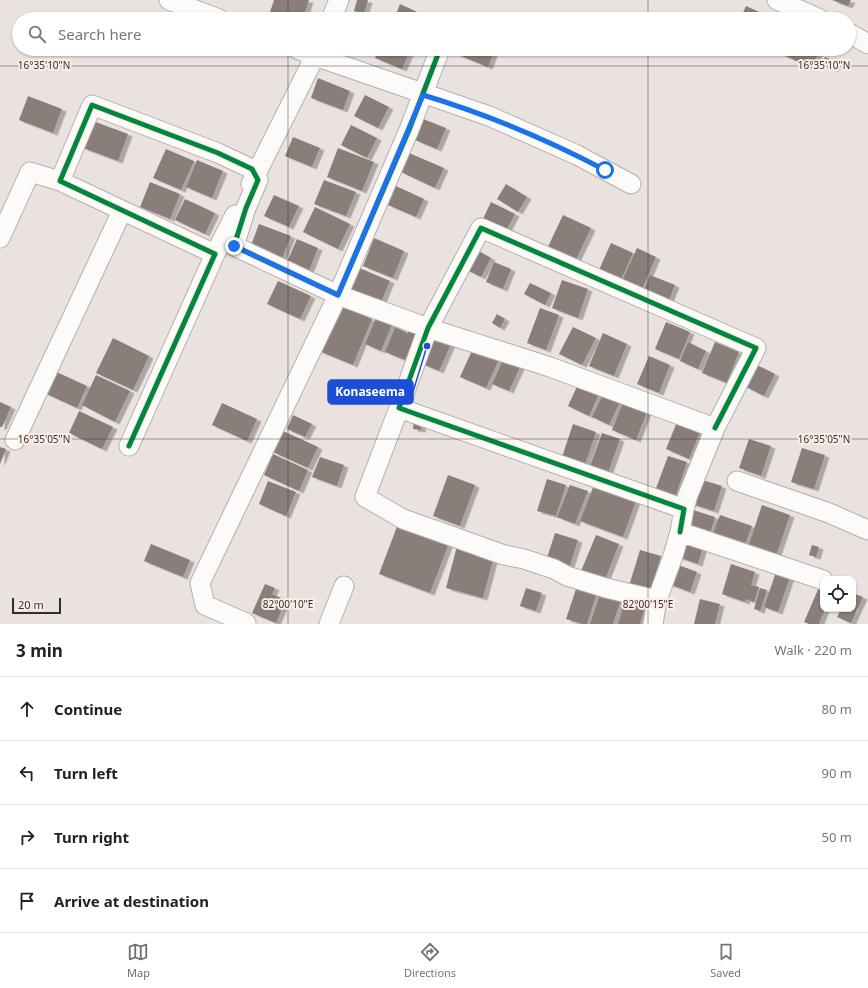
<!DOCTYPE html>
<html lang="en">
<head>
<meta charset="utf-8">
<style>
	:root { --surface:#fff; --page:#f6f6f6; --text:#222; --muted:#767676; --line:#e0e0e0; --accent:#746e6a }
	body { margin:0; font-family:"Noto Sans",sans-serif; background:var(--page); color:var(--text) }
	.controls { position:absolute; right:12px; bottom:12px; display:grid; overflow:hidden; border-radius:8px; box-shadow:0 1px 3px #0004 }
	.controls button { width:36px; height:36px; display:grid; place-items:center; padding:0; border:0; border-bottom:1px solid var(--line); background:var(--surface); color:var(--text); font:20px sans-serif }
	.scale { position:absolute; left:12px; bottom:10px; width:49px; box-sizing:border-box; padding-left:4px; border:2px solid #342f2c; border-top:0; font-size:11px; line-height:14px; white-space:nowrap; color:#342f2c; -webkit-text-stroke:3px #fceee7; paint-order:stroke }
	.stop { position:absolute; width:12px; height:12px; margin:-9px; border:3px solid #1a73e8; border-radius:50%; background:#fff }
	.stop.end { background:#1a73e8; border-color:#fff; box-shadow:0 1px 4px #0008 }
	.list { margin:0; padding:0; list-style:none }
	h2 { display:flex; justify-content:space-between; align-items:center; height:52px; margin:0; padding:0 16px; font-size:17px }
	h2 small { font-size:13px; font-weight:400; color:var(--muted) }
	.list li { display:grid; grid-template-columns:26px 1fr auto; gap:12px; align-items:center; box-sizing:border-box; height:64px; padding:0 16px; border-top:1px solid var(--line) }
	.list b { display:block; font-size:15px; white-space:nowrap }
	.list em { font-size:13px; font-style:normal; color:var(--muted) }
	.icon { flex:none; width:22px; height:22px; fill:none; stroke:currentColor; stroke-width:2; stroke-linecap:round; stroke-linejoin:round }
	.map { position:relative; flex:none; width:868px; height:624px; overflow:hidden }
	.search { position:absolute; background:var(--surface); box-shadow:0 1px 3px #0004; left:12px; right:12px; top:12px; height:44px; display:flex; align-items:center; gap:10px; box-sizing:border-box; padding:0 14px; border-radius:22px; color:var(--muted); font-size:15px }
	.sheet { height:308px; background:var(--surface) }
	nav { display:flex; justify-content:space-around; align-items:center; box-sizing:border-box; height:56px; border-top:1px solid var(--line); background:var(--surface); font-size:11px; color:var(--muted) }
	nav a { display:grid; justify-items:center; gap:2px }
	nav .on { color:var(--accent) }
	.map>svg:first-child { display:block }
	.building { fill:#897e79; filter:url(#shadow) }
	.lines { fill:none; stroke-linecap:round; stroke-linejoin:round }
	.minor-casing { stroke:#b5afac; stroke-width:21 }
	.minor { stroke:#fcfbfa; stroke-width:19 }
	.cycleway-casing { stroke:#fceee7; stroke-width:8 }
	.cycleway { stroke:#00873e; stroke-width:5 }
	.route { stroke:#1a73e8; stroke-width:5 }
	.ticks { fill:none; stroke:#342f2c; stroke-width:1; stroke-opacity:0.45 }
	.ticks-label { font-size:10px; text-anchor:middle; fill:#342f2c; stroke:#fceee7; stroke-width:4; stroke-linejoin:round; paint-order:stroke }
	.leader { fill:none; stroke:#1d4ed8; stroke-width:1.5 }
	.callout-dot { fill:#1d4ed8; stroke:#fceee7; stroke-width:1.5 }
	.callout { fill:#1d4ed8; stroke:#1d4ed8; stroke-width:1.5 }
	.callout-label { font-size:12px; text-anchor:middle; font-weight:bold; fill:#fff }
</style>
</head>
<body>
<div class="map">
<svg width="868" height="624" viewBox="0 0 868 624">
	<defs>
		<filter id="shadow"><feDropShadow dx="4.5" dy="2.5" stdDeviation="0" flood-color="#0004"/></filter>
	</defs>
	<rect width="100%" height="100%" fill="#eae2de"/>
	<path class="building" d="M274,0H309L303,19H279L269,15Z
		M357,0H368L364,14L354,11Z
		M832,0H851L848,6Z
		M400,4L428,17L427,19H394Z
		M746,6L774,19H740Z
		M379,49H411L402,69L375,58Z
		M444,49H495L488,67Z
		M770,49H820L812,68Z
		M825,57L836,62L834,69L822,64Z
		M318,78L350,91L343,110L311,98Z
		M365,95L389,107L378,128L354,116Z
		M28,96L62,109L53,133L19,120Z
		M423,119L446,128L437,149L415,140Z
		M93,121L128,134L118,161L83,148Z
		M351,125L377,138L367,158L341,145Z
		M293,137L320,148L312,167L285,156Z
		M338,148L374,162L362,191L327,177Z
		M166,149L194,161L181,190L153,178Z
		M409,153L444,168L435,188L401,172Z
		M197,160L223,171L212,198L186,187Z
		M324,180L356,192L346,216L314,204Z
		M150,182L180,194L170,219L140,207Z
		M506,184L527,197L518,212L497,199Z
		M396,186L424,199L416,217L388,205Z
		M274,195L299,206L289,227L264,216Z
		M185,199L215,213L205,234L175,220Z
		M491,202L515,214L505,233L482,221Z
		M315,207L350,224L338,249L303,232Z
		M563,215L591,228L573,266L545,253Z
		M259,224L291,236L281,261L250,248Z
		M374,238L404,251L393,278L363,266Z
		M297,239L318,248L309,271L287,262Z
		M611,243L633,253L620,282L598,272Z
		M473,248L491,258L481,277L463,268Z
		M637,248L656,257L640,294L620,285Z
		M494,262L511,269L503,289L486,282Z
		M357,267L390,281L380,305L347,291Z
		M650,275L675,285L667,305L642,295Z
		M562,280L588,289L578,318L552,308Z
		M278,281L311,296L300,319L267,304Z
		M530,283L551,293L545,305L524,294Z
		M338,305L372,319L353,365L319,351Z
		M540,308L559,315L546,350L527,343Z
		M497,314L505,319L500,328L492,323Z
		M376,318L392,325L381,351L365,344Z
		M666,322L690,332L679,359L655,349Z
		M412,323L423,329L414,339L405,360L385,352L395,327L408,333Z
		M573,327L596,338L582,365L559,354Z
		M603,333L627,344L614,376L589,366Z
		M430,335L451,344L439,371L418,362Z
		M113,338L149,356L133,390L96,373Z
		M688,342L706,351L698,369L680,361Z
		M715,342L739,352L727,383L702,373Z
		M474,346L500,357L486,388L460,377Z
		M649,356L670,365L659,393L637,384Z
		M504,358L521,365L509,391L492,384Z
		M757,365L775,374L764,396L746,387Z
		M50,369L87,386L77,408L40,391Z
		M96,375L130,391L115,422L82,405Z
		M580,380L601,390L589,416L568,406Z
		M605,390L622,398L609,425L592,417Z
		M625,397L649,407L636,440L612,430Z
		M0,402L11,407L2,427H0Z
		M222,403L257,419L247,441L212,425Z
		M79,411L113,427L102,449L69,433Z
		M293,415L312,424L305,437L287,429Z
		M679,417L702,427L689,459L666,449Z
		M414,420L422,421L421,430L413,429Z
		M573,424L596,432L584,468L561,460Z
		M283,431L318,447L308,468L273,452Z
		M602,433L620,439L608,473L590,466Z
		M749,439L771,446L761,476L739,468Z
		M0,447L6,449L0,464Z
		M802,448L825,455L814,489L791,482Z
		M273,454L308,470L299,491L264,475Z
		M668,456L687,462L675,498L655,491Z
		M320,457L344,465L337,486L312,477Z
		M448,475L475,485L460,526L433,516Z
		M696,478L722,486L714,511L689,503Z
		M547,479L566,485L556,516L537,511Z
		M268,481L296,492L286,516L259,504Z
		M570,485L588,491L575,524L557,517Z
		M594,485L636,501L623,537L580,521Z
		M762,505L790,515L776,556L748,547Z
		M690,509L715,517L710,534L685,527Z
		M720,515L752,526L744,547L712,536Z
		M398,524L449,543L430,593L379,574Z
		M555,533L578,540L569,568L546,561Z
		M596,535L619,544L605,580L581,571Z
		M683,541L703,547L698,564L678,557Z
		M151,544L190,560L183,577L144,561Z
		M812,545L819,547L816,557L809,555Z
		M457,546L494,557L483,598L446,588Z
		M640,550L661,556L650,592L629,586Z
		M673,563L697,572L690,592L666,583Z
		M731,564L755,572L751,585L759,587L754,602L746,599L745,602L722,594Z
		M777,569L791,574L778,612L764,607Z
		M265,584L275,588L272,594L286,600L276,623L252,613Z
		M820,585L823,586V609H825L819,624H809L804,622Z
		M577,586L597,593L587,624H582L566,619Z
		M526,588L542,593L536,611L520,606Z
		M760,588L767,590L760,611L754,609Z
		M853,593L863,597L851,623L837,617L841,609H853Z
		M600,594L621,600L613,624H590Z
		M700,599L720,604L715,624H694Z
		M625,600L645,606L640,624H618Z"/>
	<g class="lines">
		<defs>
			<path id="minor" d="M169,0L219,19
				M777,0L820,19
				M331,19L339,0
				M849,33L868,44
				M318,49L315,56L489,116L577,155L631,184
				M251,184L315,56L297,49
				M0,238L30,172L60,181
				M215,254L235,215
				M399,408L365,497L403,519L454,537L504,555L524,559L554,569L567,576L606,588L657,600L653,624
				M15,440L122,211
				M129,446L215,254L60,181L92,105L218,153L252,169L258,180L246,208L234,246L338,295L409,130L440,49
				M737,481L829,513L868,530
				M680,532L684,509L399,408L428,328L481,228L756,348L715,428
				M657,600L673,556L680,532L823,580
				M246,623L205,605L200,583L338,295L428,328L550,367L715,428L688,495L684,509
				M329,624L344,586"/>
		</defs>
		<use href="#minor" class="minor-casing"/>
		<use href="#minor" class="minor"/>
		<defs>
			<path id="cycleway" d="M129,446L215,254L60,181L92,105L218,153L252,169L258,180L246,208L234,246L338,295L409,130L440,49
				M680,532L684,509L399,408L428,328L481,228L756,348L715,428"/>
		</defs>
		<use href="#cycleway" class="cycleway-casing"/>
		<use href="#cycleway" class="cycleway"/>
	</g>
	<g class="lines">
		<path class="route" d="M234,246L338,295L423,95C486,114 546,139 605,170"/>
	</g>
	<path class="ticks" d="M288,0V19M648,0V19M288,49V624M648,49V624M0,66H868M0,439H868"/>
	<g class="ticks-label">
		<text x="44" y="69">16°35'10"N</text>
		<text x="824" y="69">16°35'10"N</text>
		<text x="44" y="443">16°35'05"N</text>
		<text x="824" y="443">16°35'05"N</text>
		<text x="288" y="608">82°00'10"E</text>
		<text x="648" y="608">82°00'15"E</text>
	</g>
	<path class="leader" d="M427 346L413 392"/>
	<circle class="callout-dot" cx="427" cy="346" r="4"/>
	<rect class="callout" x="328" y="380" width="85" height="24" rx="4"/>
	<g class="callout-label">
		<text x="370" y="396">Konaseema</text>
	</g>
</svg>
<div class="controls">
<button><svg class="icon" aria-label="locate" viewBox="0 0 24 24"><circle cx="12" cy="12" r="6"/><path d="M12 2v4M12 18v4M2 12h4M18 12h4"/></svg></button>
</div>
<div class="scale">20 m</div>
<div class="stop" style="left:605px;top:170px"></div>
<div class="stop end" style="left:234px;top:246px"></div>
<div class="search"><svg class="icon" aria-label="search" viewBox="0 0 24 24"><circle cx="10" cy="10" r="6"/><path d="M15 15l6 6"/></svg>Search here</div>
</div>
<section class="sheet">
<h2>3 min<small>Walk · 220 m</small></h2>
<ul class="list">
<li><svg class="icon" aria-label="ahead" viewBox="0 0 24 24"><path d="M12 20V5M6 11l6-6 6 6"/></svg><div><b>Continue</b></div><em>80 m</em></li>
<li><svg class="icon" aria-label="left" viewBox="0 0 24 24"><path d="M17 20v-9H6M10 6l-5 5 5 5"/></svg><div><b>Turn left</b></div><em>90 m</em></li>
<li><svg class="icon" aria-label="right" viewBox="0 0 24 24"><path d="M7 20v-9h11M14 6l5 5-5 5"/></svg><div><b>Turn right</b></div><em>50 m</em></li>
<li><svg class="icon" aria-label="arrive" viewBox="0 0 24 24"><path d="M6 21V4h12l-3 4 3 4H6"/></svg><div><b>Arrive at destination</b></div></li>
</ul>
</section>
<nav>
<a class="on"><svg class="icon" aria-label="map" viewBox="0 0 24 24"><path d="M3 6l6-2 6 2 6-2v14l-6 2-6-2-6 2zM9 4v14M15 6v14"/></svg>Map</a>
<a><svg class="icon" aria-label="directions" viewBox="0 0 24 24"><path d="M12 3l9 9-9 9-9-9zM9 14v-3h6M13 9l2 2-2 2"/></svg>Directions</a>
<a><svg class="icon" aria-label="saved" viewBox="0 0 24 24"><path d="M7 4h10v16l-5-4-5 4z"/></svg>Saved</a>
</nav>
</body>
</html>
